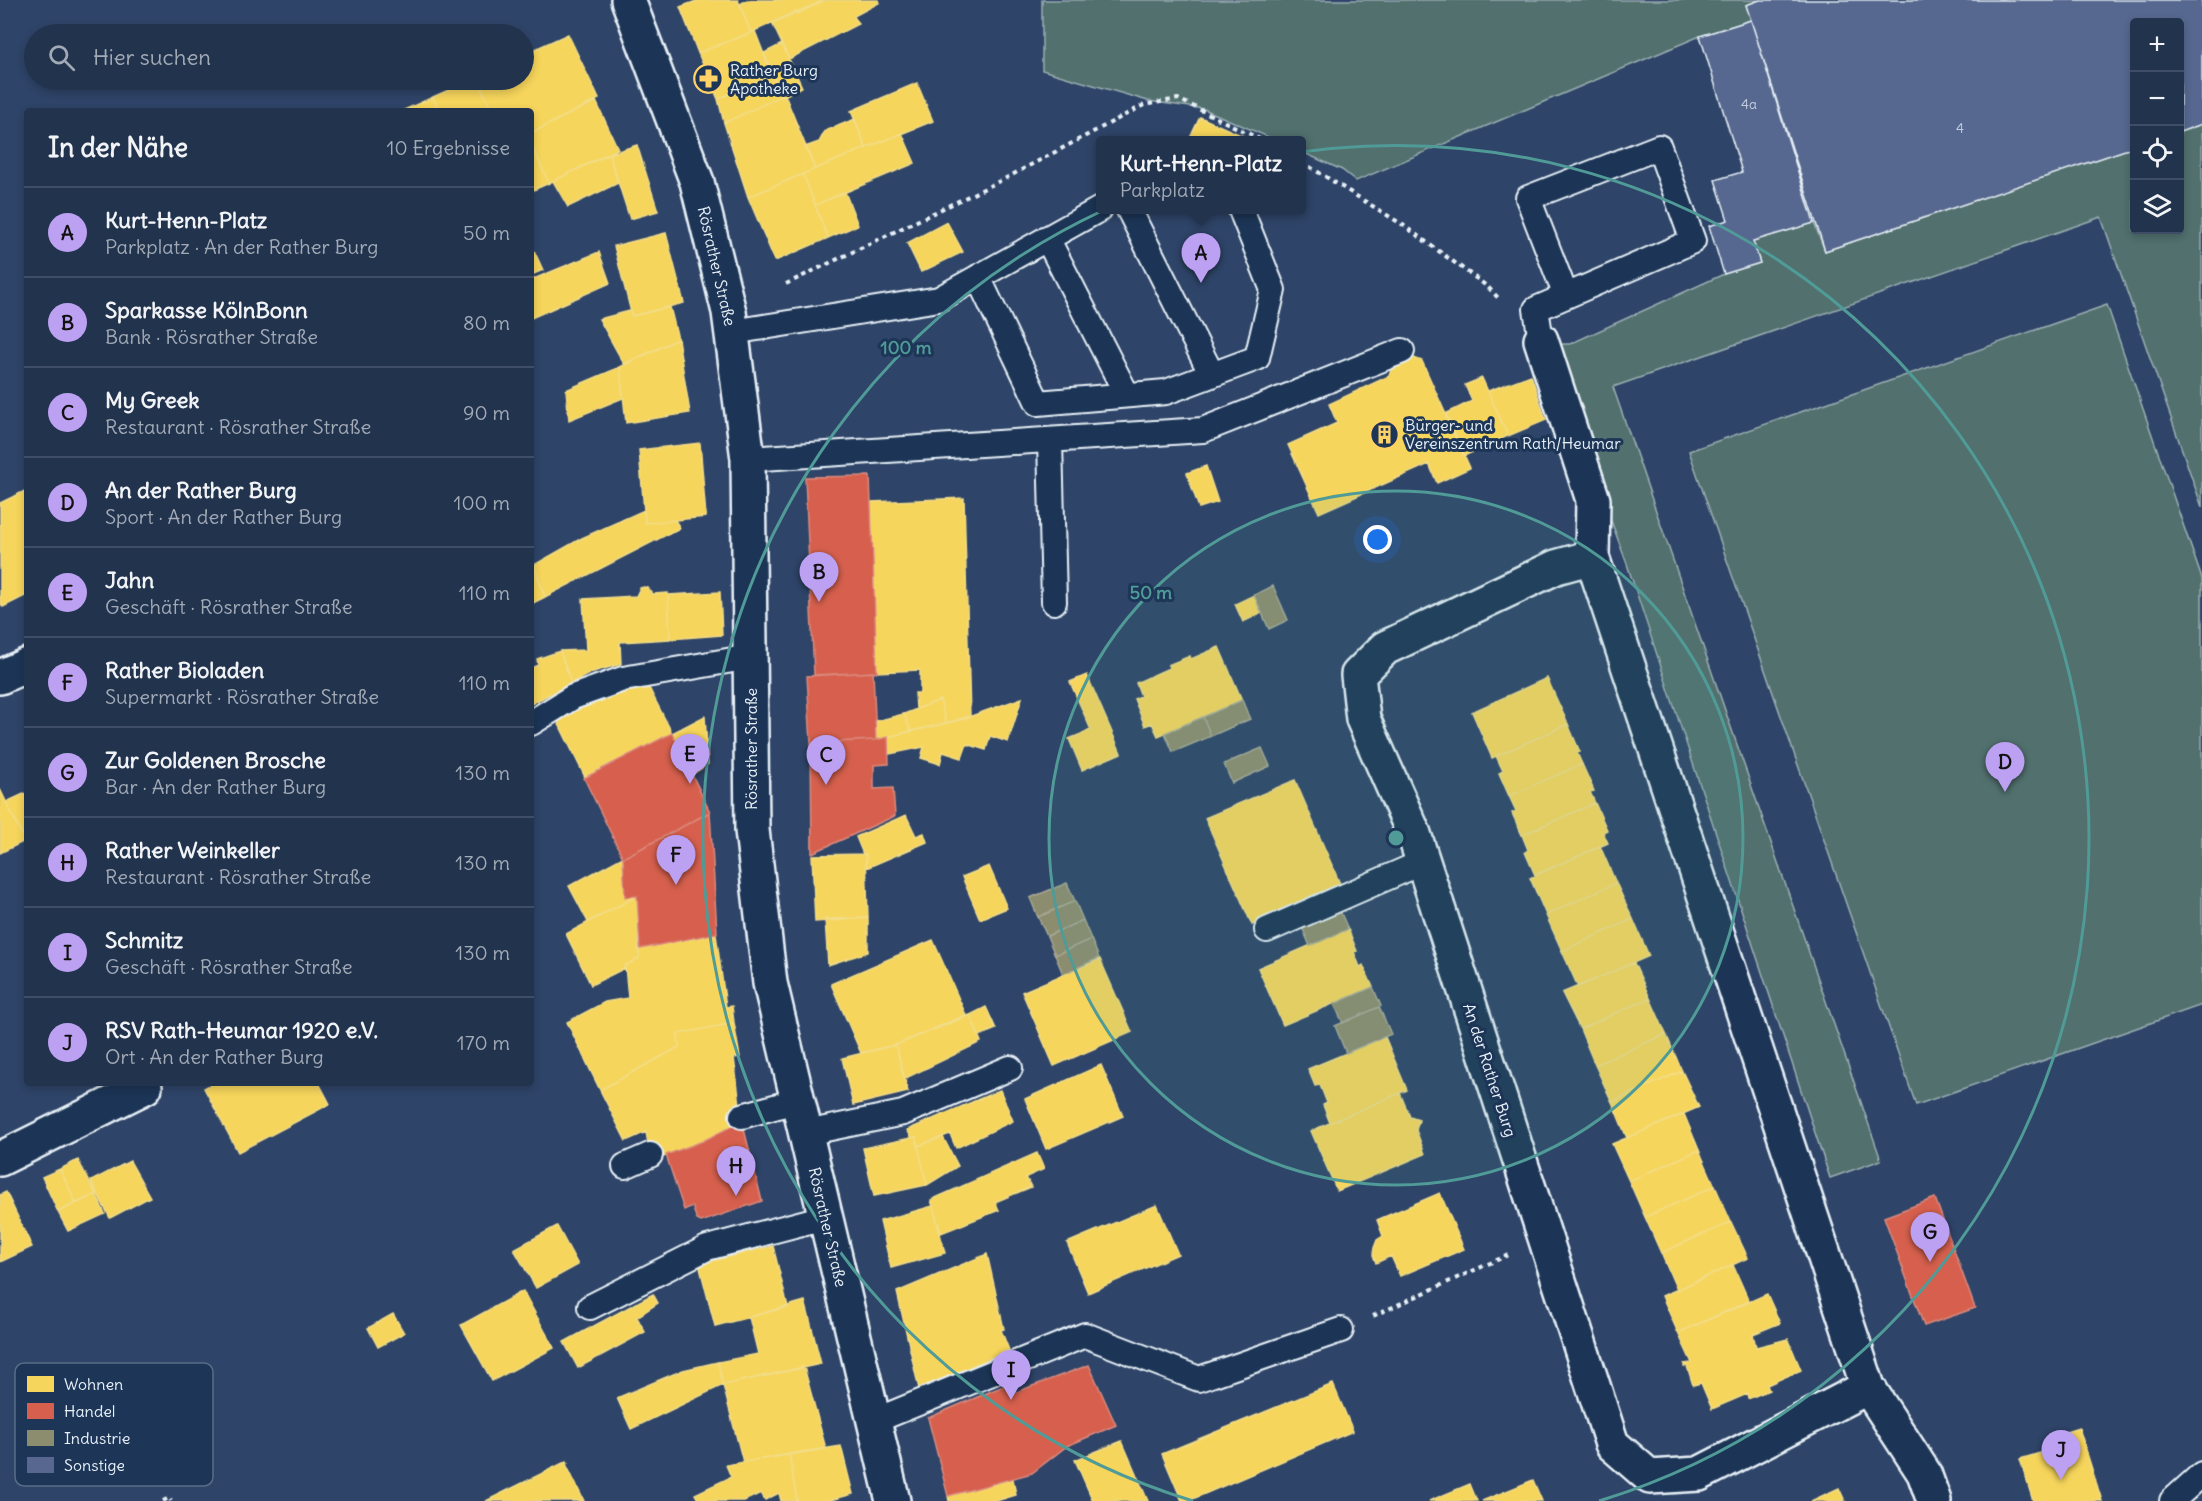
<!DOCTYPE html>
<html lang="de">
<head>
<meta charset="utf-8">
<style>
	:root { --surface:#22334e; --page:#2e3f58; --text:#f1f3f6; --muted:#a2aab6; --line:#3f4e66; --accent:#bca0f2 }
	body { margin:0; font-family:Delius,sans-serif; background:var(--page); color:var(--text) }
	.controls { position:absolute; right:18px; top:18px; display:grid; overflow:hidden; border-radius:6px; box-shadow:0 3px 9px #0003 }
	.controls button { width:54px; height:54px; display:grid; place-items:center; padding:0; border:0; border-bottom:2px solid var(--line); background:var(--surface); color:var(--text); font:30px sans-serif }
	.you { position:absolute; left:1378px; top:540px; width:21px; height:21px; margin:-15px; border:4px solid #fff; border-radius:50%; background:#1a73e8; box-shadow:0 0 0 9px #1a73e833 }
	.badge { display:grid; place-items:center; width:39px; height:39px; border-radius:50%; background:var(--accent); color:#111; font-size:20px; font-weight:700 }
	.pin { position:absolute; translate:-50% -50px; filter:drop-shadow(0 2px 3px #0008) }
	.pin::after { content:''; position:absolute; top:32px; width:21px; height:18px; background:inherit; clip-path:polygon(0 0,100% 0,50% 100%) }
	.popup { position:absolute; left:1096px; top:136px; width:210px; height:78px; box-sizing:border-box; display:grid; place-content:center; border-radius:6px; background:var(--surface); filter:drop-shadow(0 2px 4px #0005); font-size:20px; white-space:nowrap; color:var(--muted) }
	.popup b { font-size:22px; color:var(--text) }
	.popup::after { content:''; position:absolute; left:50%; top:100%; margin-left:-12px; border:12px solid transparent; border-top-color:var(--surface) }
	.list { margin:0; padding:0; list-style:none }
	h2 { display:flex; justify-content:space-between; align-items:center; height:78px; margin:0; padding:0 24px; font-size:26px }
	h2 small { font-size:20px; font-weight:400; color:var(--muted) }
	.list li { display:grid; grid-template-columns:39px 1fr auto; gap:18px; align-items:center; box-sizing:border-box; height:90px; padding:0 24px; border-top:2px solid var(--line) }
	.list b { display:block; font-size:22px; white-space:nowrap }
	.list p { margin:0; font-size:20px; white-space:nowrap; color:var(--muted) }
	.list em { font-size:20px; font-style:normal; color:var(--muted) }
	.icon { flex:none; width:33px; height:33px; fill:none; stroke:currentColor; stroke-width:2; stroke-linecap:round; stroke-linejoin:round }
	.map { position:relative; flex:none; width:2202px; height:1501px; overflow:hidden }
	.search { position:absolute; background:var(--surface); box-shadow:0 3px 9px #0003; left:24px; top:24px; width:510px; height:66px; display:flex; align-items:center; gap:15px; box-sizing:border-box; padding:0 21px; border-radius:33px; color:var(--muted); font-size:22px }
	.panel { position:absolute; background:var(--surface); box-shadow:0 3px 9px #0003; left:24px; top:108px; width:510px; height:978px; border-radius:6px }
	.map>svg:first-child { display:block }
	.green { fill:#516f6e; stroke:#9cb0b3; stroke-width:1.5 }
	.homes { fill:#f6d55c; stroke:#f2dd8b; stroke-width:1.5 }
	.shops { fill:#d6604d; stroke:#db8c80; stroke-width:1.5 }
	.industry { fill:#8c8c6e; stroke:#a8aa97; stroke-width:1.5 }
	.building { fill:#57678f; stroke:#e8f1f8; stroke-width:1.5 }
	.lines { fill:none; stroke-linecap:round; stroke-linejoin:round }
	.lane-casing { stroke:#e8f1f8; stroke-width:28 }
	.street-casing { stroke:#e8f1f8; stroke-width:38 }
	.secondary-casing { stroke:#e8f1f8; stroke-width:38 }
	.path { stroke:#e8f1f8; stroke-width:4; stroke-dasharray:4.5 4.5; stroke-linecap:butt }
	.lane { stroke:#1d3557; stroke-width:24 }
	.street { stroke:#1d3557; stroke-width:33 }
	.secondary { stroke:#1d3557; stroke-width:33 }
	.ring { fill:none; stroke:#509b97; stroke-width:3 }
	.labels { text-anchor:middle; stroke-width:6; stroke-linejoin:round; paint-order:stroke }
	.number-label { font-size:14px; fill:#c4cede }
	.poi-label { font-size:16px; fill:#e8f1f8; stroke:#1d3557; text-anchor:start }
	.street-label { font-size:16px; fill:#e8f1f8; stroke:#1d3557 }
	.key { fill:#1d3557; stroke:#5a6d87; stroke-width:1.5 }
	.key-label { font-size:16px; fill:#e8f1f8 }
	.centre { fill:#509b97; stroke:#1d3557; stroke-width:3 }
	.ring-label { font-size:18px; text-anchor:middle; font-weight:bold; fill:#509b97; stroke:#1d3557; stroke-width:6; stroke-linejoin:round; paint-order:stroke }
</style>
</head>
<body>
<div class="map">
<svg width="2202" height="1501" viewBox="0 0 2202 1501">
	<rect width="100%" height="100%" fill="#2e4468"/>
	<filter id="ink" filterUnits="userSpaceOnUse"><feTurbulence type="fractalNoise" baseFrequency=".0167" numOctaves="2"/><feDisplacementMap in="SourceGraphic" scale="12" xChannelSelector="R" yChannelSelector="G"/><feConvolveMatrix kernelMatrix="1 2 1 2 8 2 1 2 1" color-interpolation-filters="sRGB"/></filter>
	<g filter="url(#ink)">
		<path class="green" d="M1042,0H1760L1746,5L1751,20L1700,36L1356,181L1342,170L1302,152V140H1275L1204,109L1148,101L1042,70Z
			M2202,124V507L2101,217L1613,387L1881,1160L1830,1178L1627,564L1546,344H1570L1724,274L1760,263L1753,241L1814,223L1825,251L2134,147V230H2180V132Z
			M2107,305L2202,579V1005L1916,1105L1689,451Z"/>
		<path class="homes" d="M699,0H738L751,33L698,53L680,7Z
			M747,0H825L797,14L796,11L751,33L740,4Z
			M825,0H878L879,3L854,16L858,24L789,59L772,23Z
			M755,31L772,75L718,99L698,53Z
			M568,34L599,99L531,133V111H492L478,80H524V54Z
			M782,44L802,87L782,97L764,53Z
			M772,75L781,96L724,123L718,99Z
			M471,80H478L492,111H439L433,97Z
			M917,83L933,121L866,148L851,111Z
			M785,95L815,169L748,197L724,123L781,96Z
			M433,97L439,111H402Z
			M596,101L618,149L549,183L531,144V133Z
			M1200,117L1252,140H1189Z
			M855,119L866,148L815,169L805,147L819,142L825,131Z
			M902,133L915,163L815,205L803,174Z
			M531,144L549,183L531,191Z
			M637,145L658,211L630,219L609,154Z
			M609,154L618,183L568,207L553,181Z
			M803,174L828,238L775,261L748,197Z
			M845,192L858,225L828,238L815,205Z
			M947,222L963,252L921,272L907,243Z
			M666,233L684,303L632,316L614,246Z
			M531,244L543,270L531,275Z
			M599,252L610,283L531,318V280Z
			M670,307L678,339L624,364L599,319L630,311L632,316Z
			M678,339L690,413L626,423L620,367Z
			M1414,358L1422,361L1470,468L1437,483L1429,464L1319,513L1288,445L1337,423L1329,404L1389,376L1392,367Z
			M620,367L623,398L569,420L566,390Z
			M1531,375L1546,420L1508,436L1488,391Z
			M1482,378L1508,436L1464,456L1445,414L1472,401L1465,385Z
			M700,443L706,517L645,523L639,450Z
			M1206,466L1218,502L1199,508L1187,473Z
			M27,490V595L3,607L0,602V503Z
			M964,498L970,716L946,723L940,700L916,709L915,693H920V670L877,672L871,502Z
			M644,510L645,523L675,520L680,528L545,597L534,565L582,538Z
			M531,557L545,597L531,604Z
			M644,587L648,588L653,594L668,593L670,639L620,642L621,664L593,672L571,683L560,651L586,650L583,599L636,596L640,588Z
			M720,592L722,635L670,639L668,595Z
			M1254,595L1262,613L1243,622L1235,604Z
			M1219,647L1242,700L1158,736L1152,723L1145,726L1134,699L1141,696L1136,683L1169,668L1168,665L1190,656L1191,659Z
			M560,651L571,683L531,704V668L538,665L537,659Z
			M1087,675L1121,753L1082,770L1069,739L1091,730L1070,682Z
			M1547,678L1568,724L1492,758L1472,712Z
			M645,680L672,733L585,777L555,716L588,700L591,704L593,699Z
			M1022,698L1008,742L990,736L986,750L967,744L962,758L943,752L940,764L921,758L924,747L889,754L888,737L960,720Z
			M940,700L946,723L911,731L904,714Z
			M904,714L911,731L876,740V721Z
			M705,716L708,764L692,775L672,733Z
			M1568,724L1580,752L1577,753L1582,764L1509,796L1499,773L1503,771L1496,756Z
			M1582,764L1594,791L1590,792L1595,803L1522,835L1512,813L1516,811L1509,796Z
			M1295,780L1341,886L1252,925L1205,818Z
			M0,789L25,841L0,853Z
			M26,793L27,840L25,841L6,802Z
			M1595,803L1607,830L1603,832L1608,843L1535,875L1525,852L1528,850L1522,835Z
			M906,815L916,836L924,833L927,842L866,868V854H863L856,837Z
			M1600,846L1616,883L1546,915L1530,878Z
			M866,854L868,918L815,922L812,855Z
			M623,857L625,897H635L588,922L569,886Z
			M989,866L1007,908L980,919L962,877Z
			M1616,883L1633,919L1562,951L1546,915Z
			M637,896L639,958L625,966V968L591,985L566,934Z
			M868,918V952L828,965L825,919Z
			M1633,919L1649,956L1578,987L1562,951Z
			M1348,929L1357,951L1354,952L1360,967L1363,965L1373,987L1283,1025L1258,968Z
			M716,934L726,1007L732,1006L734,1023L678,1034L679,1047L600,1090L567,1022L605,1002L628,998L625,966L639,958V949Z
			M933,940L966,1015L898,1044L861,1053L831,984Z
			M1100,959L1132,1032L1054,1066L1022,992Z
			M1634,963L1650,998L1580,1029L1562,993Z
			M1650,998L1666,1034L1595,1065L1580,1029Z
			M986,1007L996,1029L979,1036L970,1015Z
			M970,1015L981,1042L904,1079L896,1045Z
			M734,1023L740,1057L734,1058L742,1121L703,1141L651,1162L646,1132L626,1141L600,1090L679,1047L678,1034Z
			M1666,1034L1682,1071L1612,1102L1595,1065Z
			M1385,1037L1407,1090L1330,1123L1323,1105L1327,1103L1320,1085L1315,1086L1308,1069Z
			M896,1045L908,1092L853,1105L842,1058Z
			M1101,1065L1123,1116L1046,1149L1025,1099Z
			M1682,1071L1699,1107L1627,1138L1612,1102Z
			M213,1083H319L330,1104L238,1152L204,1088Z
			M1000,1090L1013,1121L956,1148L950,1134L918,1146L916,1137L912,1138L907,1130Z
			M1400,1093L1410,1117L1419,1120L1416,1130L1425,1154L1337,1191L1311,1131Z
			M1684,1114L1699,1150L1629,1181L1612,1144Z
			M916,1137L927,1185L874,1196L863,1148Z
			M943,1137L958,1166L927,1185L918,1146Z
			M1699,1150L1715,1186L1645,1217L1629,1181Z
			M1037,1153L1044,1169L1026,1177L1031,1187L995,1202L999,1210L941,1233L931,1200Z
			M78,1160L96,1194L76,1203L60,1169Z
			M130,1161L150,1197L110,1218L91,1181Z
			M60,1169L76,1203L58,1212L42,1177Z
			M1715,1186L1731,1222L1661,1253L1645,1217Z
			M6,1192L32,1247L0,1262V1195Z
			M1440,1193L1464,1249L1400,1276L1391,1256L1376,1263L1373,1255L1374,1248L1377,1240L1383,1236L1377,1220Z
			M96,1194L105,1214L68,1231L58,1212Z
			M1157,1205L1178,1254L1088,1293L1067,1243Z
			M933,1206L945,1253L891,1268L880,1221Z
			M1731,1222L1748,1258L1677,1290L1661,1253Z
			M557,1226L578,1265L536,1288L514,1249Z
			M773,1246L788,1307L715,1326L699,1264Z
			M987,1254L1004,1329L1001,1330L1009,1350L919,1389L897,1292Z
			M1733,1265L1749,1301L1678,1333L1662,1296Z
			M523,1291L554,1348L492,1381L461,1325Z
			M653,1294L658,1303L637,1317L645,1332L578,1368L564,1342Z
			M1767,1294L1780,1323L1753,1334L1756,1347L1788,1339L1801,1370L1767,1385L1769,1390L1748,1399L1747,1394L1712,1409L1701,1383L1693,1385L1687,1366L1684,1367V1364L1692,1363L1678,1333Z
			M805,1301L821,1364L723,1385L718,1362L758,1354L749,1317Z
			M393,1314L404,1333L378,1347L368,1328Z
			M718,1362L723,1385L631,1429L617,1398L683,1370Z
			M804,1367L826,1449L743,1462L723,1385Z
			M1333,1384L1353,1431L1188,1501H1182L1162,1454Z
			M2079,1428L2102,1501H2033L2020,1459L2050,1450L2046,1438Z
			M1122,1441L1148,1501H1093L1075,1460Z
			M841,1446L853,1494L827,1501H797L789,1454Z
			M789,1454L797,1501H781L779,1493L765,1500L761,1493L744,1501H699L695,1494L731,1477L726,1465Z
			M567,1461L568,1463L566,1464L584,1501H486Z
			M1013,1479L1016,1495L996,1501H949L948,1496Z
			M1533,1480L1542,1501H1482Z
			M1470,1484L1477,1501H1429Z
			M1839,1488L1845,1501H1811Z"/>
		<path class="shops" d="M870,476L877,672L814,675L805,477Z
			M873,672L876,740L811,743L807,676Z
			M672,733L710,812L623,858L584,778Z
			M888,737L889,764L874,765V789L893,788L895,816L812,853L811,743L876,740Z
			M710,812L717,933L640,949L637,896L625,897L623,858Z
			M742,1121L762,1201L701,1222L697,1220L692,1206L684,1210L666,1155L703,1141Z
			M1935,1198L1975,1308L1924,1326L1884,1217Z
			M1089,1365L1116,1425L1067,1446L1032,1473L948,1496L928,1418L1008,1384L1011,1394Z"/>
		<path class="industry" d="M1273,586L1288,620L1269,629L1254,595Z
			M1242,700L1250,719L1211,736L1203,717Z
			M1203,717L1211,736L1173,752L1165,733Z
			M1262,748L1270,766L1232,783L1224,764Z
			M1067,883L1075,901L1038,917L1030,898Z
			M1075,901L1083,920L1047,936L1038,917Z
			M1340,911L1348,929L1310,946L1302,927Z
			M1083,920L1091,939L1055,955L1047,936Z
			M1091,939L1099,958L1063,974L1055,955Z
			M1373,987L1381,1006L1343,1023L1334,1004Z
			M1379,1007L1391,1034L1346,1053L1335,1026Z"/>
		<path class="building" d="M1760,0H2202V124L2180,132V22H2134V147L1825,251L1746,5Z
			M1751,20L1814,223L1753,241L1760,263L1724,274L1709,226L1728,220L1715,180L1742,172L1700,36Z"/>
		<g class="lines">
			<defs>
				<path id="lane" d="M1129,210L1212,375
					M1047,238L1127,395
					M978,277L1038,403L1166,392L1257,358L1273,290L1241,210
					M732,332L939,299L1100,209
					M1541,340L1536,309L1693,241L1659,147L1528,198L1566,296
					M1050,440L1054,602
					M748,459L1203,430L1402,351
					M531,723L573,697L623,679L750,657
					M1267,930L1423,862
					M742,1116L799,1100
					M806,1133L903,1113L1010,1068
					M625,1166L650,1155
					M590,1307L707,1248L825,1217
					M874,1421L1085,1335L1199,1379L1341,1330
					M2172,1501L2202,1474"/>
				<path id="street" d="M1541,340L1593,500L1592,557L1868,1387L1924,1473L1934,1501
					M1592,557L1556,567L1385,648L1358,675L1363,719L1414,834L1612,1444L1650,1477L1699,1474L1868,1387
					M0,677L27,665
					M0,1159L145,1087L143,1083"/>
				<path id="secondary" d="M628,0L697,182L729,312L748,459L752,830L770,983L893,1501"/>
			</defs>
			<use href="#lane" class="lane-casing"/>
			<use href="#street" class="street-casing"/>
			<use href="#secondary" class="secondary-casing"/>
			<path class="path" d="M1302,162L1403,225L1488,287L1500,300
				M786,284L1008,177L1144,105L1178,99L1262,140
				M1373,1316L1508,1255
				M163,1501L169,1498L171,1501"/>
			<use href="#lane" class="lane"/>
			<use href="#street" class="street"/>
			<use href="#secondary" class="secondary"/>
		</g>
	</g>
	<circle cx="1396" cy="838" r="347" fill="#509b97" fill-opacity=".12"/>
	<g class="ring">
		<circle cx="1396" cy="838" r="347"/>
		<path d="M1193 1501A693 693 0 1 1 1599 1501"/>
	</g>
	<defs>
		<symbol id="pharmacy-ring" viewBox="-11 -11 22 22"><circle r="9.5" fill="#1d3557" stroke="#ffd166" stroke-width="1.5"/><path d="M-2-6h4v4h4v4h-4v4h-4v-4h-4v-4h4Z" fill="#ffd166"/></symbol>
		<symbol id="building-ring" viewBox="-11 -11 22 22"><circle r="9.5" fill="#1d3557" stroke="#ffd166" stroke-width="1.5"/><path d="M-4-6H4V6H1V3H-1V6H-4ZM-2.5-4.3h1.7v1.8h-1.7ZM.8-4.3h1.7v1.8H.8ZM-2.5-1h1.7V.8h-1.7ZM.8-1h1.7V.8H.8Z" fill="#ffd166"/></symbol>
	</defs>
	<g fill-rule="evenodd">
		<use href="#pharmacy-ring" x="692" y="62" width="33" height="33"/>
		<use href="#building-ring" x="1368" y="418" width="33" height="33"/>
	</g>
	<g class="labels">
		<g class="number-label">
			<text x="1749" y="109">4a</text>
			<text x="1960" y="133">4</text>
		</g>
		<g class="poi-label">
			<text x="730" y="76">Rather Burg<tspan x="730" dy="18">Apotheke</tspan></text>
			<text x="1405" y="431">Bürger- und<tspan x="1405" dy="18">Vereinszentrum Rath/Heumar</tspan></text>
		</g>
		<g class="street-label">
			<text transform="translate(717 266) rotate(77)" y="6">Rösrather Straße</text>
			<text transform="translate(751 749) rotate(-90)" y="6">Rösrather Straße</text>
			<text transform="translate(1490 1070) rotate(72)" y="6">An der Rather Burg</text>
			<text transform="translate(828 1227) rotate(77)" y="6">Rösrather Straße</text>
		</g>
	</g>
	<rect x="15" y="1363" width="198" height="123" rx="9" class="key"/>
	<rect x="27" y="1376" width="27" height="16" fill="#f6d55c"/>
	<rect x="27" y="1403" width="27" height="16" fill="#d6604d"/>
	<rect x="27" y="1430" width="27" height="16" fill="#8c8c6e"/>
	<rect x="27" y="1457" width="27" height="16" fill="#57678f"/>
	<g class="key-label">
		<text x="64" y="1390">Wohnen</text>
		<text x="64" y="1417">Handel</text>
		<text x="64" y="1444">Industrie</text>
		<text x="64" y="1471">Sonstige</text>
	</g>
	<circle cx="1396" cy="838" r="9" class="centre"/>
	<g class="ring-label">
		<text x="906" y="354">100 m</text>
		<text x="1151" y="599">50 m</text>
	</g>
</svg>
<div class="controls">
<button>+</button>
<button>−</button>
<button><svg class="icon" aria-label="locate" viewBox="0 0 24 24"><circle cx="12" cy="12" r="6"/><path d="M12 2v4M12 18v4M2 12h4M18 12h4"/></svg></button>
<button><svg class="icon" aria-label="layers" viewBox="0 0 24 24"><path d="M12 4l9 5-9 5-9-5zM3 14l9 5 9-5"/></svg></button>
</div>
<div class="you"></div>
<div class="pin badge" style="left:1201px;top:283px">A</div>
<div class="popup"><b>Kurt-Henn-Platz</b>Parkplatz</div>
<div class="pin badge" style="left:819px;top:602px">B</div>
<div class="pin badge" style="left:826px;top:785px">C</div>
<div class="pin badge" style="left:2005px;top:792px">D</div>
<div class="pin badge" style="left:690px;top:784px">E</div>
<div class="pin badge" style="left:676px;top:885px">F</div>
<div class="pin badge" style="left:1930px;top:1262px">G</div>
<div class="pin badge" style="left:736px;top:1196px">H</div>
<div class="pin badge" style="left:1011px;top:1400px">I</div>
<div class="pin badge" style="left:2061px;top:1480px">J</div>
<div class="search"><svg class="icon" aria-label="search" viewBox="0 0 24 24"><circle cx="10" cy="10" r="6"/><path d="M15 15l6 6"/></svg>Hier suchen</div>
<section class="panel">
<h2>In der Nähe<small>10 Ergebnisse</small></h2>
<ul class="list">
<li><span class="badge">A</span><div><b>Kurt-Henn-Platz</b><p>Parkplatz · An der Rather Burg</p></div><em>50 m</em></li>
<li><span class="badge">B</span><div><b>Sparkasse KölnBonn</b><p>Bank · Rösrather Straße</p></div><em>80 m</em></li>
<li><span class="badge">C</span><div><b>My Greek</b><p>Restaurant · Rösrather Straße</p></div><em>90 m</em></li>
<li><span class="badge">D</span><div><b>An der Rather Burg</b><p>Sport · An der Rather Burg</p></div><em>100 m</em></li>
<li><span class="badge">E</span><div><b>Jahn</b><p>Geschäft · Rösrather Straße</p></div><em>110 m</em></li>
<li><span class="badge">F</span><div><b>Rather Bioladen</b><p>Supermarkt · Rösrather Straße</p></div><em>110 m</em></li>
<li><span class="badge">G</span><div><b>Zur Goldenen Brosche</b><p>Bar · An der Rather Burg</p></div><em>130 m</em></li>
<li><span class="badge">H</span><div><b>Rather Weinkeller</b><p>Restaurant · Rösrather Straße</p></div><em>130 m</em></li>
<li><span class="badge">I</span><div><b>Schmitz</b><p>Geschäft · Rösrather Straße</p></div><em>130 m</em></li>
<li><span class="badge">J</span><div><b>RSV Rath-Heumar 1920 e.V.</b><p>Ort · An der Rather Burg</p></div><em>170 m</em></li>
</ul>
</section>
</div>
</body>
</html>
